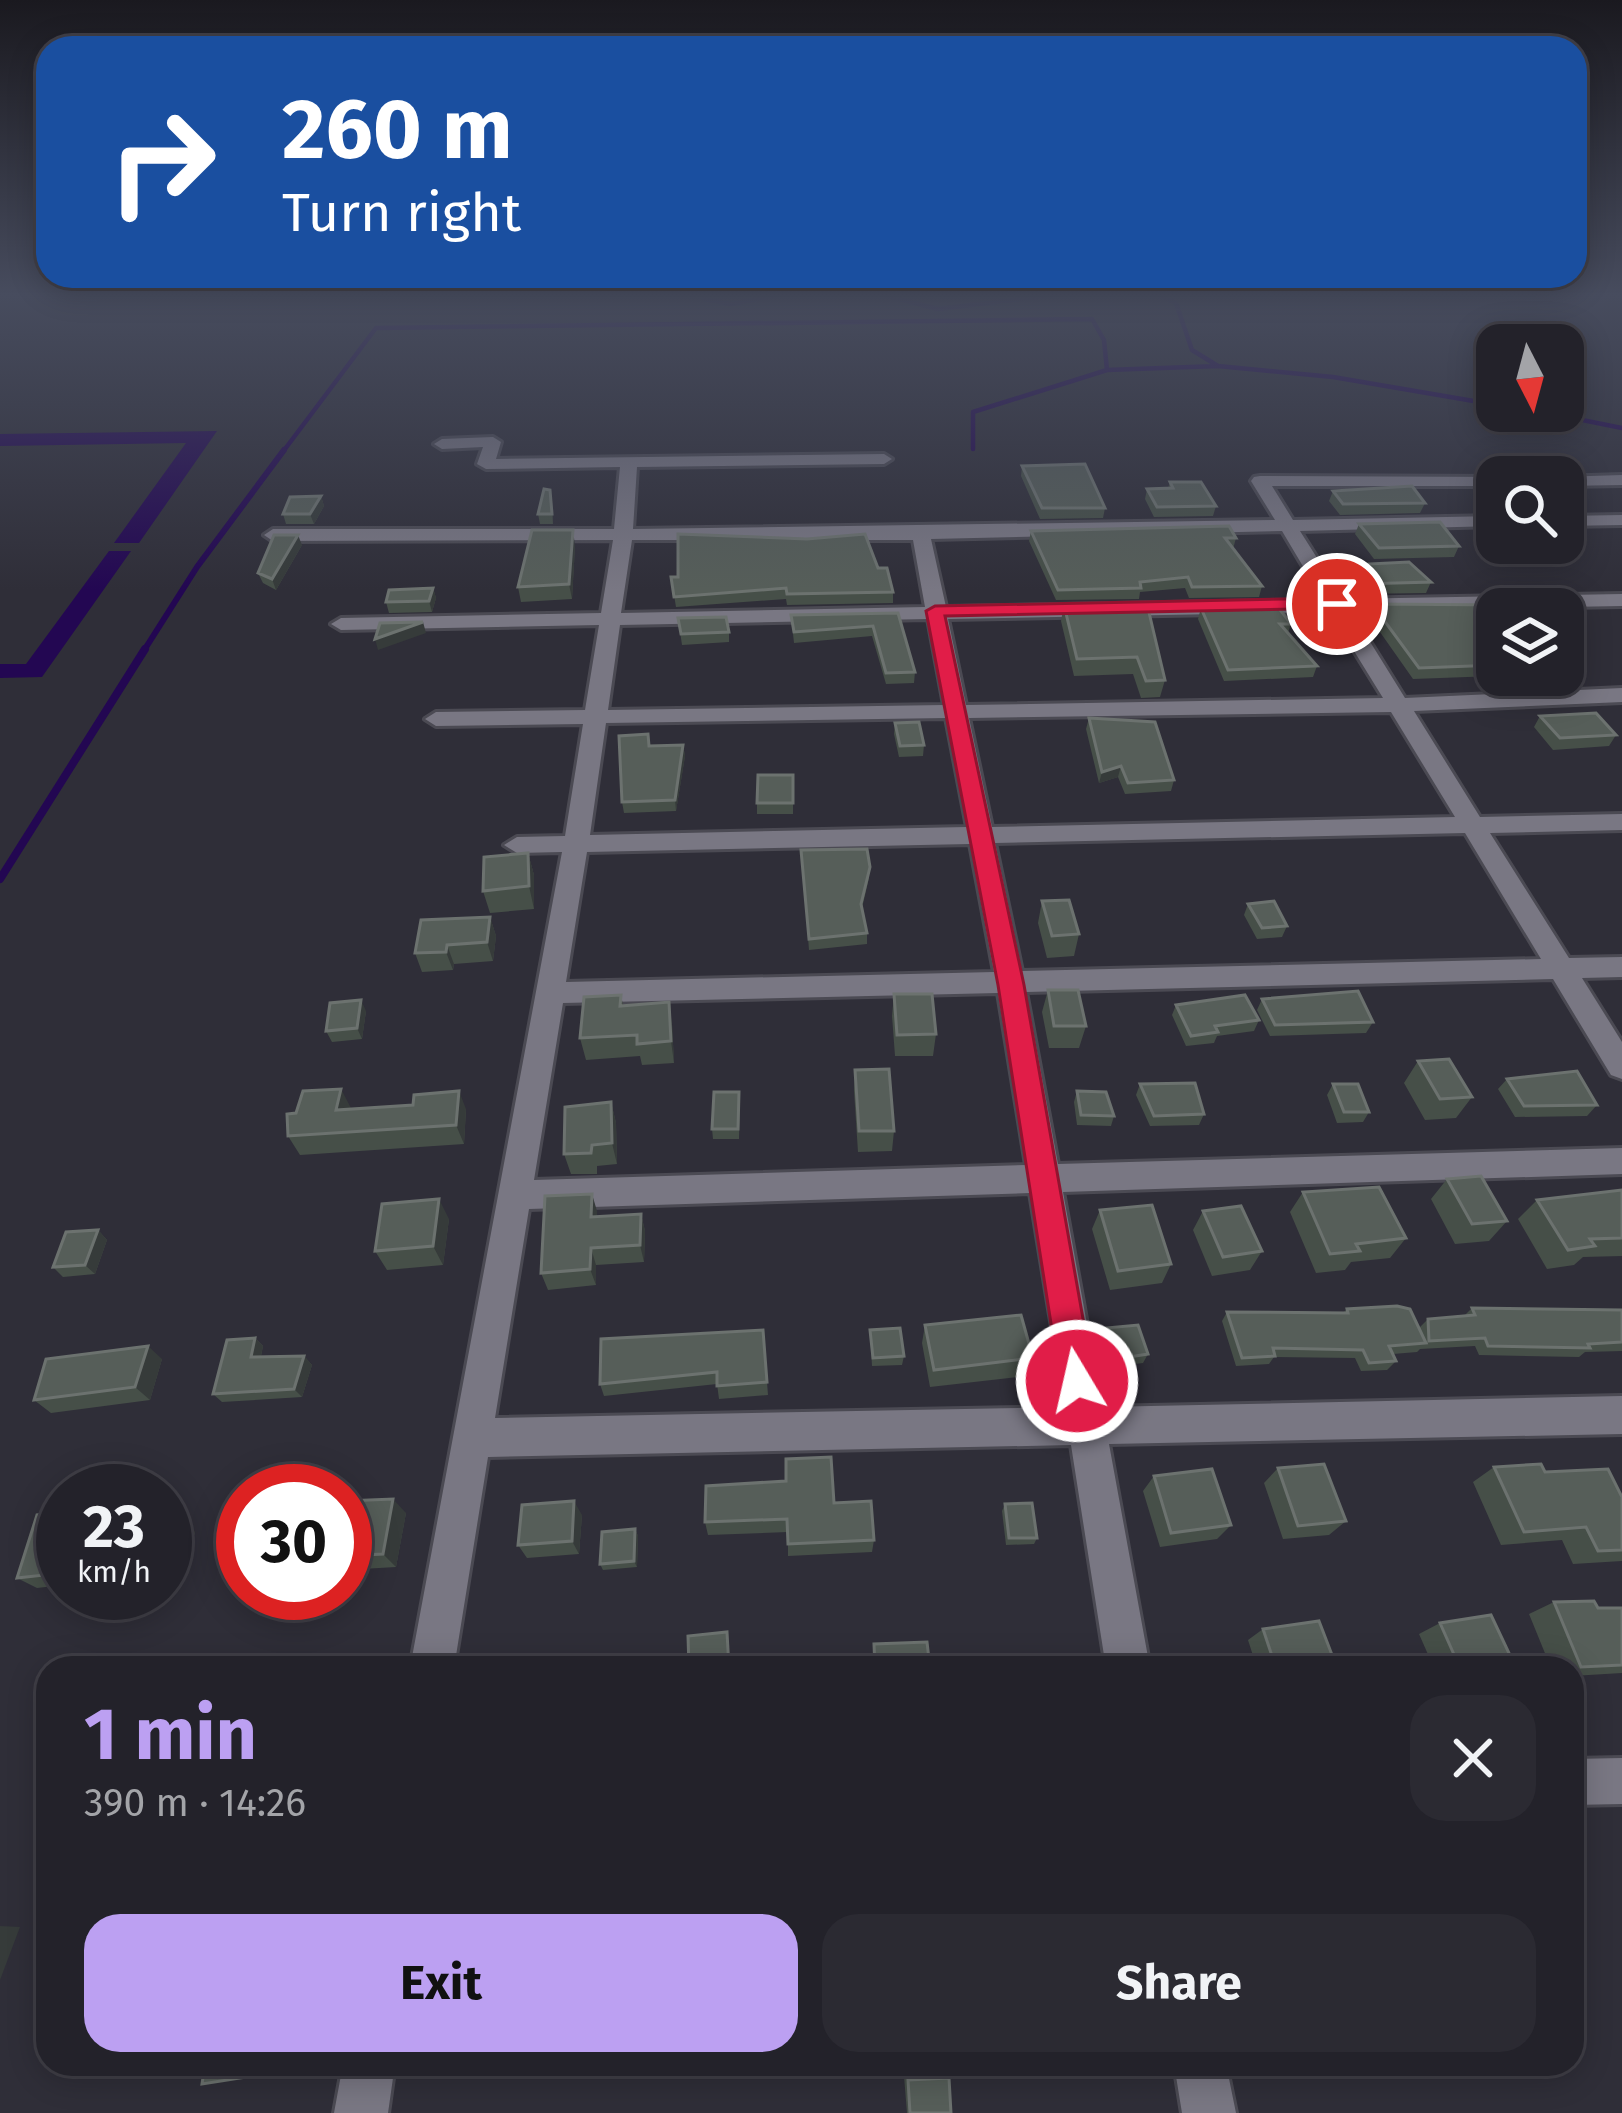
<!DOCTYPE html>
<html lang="en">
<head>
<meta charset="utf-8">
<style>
	:root { --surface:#23222a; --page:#2b2a32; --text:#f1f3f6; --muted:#a3a4a8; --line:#403f47; --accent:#bca0f2 }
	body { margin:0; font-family:"Fira Sans",sans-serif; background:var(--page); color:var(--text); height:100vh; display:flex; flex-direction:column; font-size:45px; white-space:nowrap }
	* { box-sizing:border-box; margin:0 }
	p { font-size:39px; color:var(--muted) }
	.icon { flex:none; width:66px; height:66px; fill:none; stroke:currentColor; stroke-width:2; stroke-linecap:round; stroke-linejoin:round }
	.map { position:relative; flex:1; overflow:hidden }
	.side { position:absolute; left:36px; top:1656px; width:1548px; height:420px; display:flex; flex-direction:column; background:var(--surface); border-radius:36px; box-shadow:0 6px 30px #0003,0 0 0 3px var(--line) }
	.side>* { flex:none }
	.guide { position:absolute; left:36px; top:36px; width:1551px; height:252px; border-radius:36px; box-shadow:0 6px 30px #0003,0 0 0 3px var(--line); background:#1a4fa0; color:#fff; overflow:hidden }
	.needle { width:78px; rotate:174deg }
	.controls { position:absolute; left:1476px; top:324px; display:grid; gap:24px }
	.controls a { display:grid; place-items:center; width:108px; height:108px; border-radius:24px; background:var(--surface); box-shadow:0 6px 30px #0003,0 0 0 3px var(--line); font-size:60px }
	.speed { position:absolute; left:36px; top:1464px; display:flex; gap:24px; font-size:60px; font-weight:700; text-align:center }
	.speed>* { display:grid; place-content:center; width:156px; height:156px; border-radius:50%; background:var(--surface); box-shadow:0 6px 30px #0003,0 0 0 3px var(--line); line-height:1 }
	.speed small { font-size:30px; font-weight:400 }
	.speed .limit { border:18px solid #d22; background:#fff; color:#111 }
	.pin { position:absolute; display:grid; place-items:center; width:102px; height:102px; color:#fff; margin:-51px; border:6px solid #fff; border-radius:50%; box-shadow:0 3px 12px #0007 }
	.me { position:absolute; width:132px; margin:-66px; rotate:351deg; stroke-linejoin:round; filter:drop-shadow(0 0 9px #0008) }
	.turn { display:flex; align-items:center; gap:42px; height:252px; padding:0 48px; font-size:54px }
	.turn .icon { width:156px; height:156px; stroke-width:2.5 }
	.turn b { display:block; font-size:84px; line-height:102px }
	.round { display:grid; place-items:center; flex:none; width:126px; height:126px; border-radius:36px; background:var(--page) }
	.headline { display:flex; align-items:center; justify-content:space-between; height:204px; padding:0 48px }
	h1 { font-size:72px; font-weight:700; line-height:90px; color:var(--accent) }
	.action { display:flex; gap:24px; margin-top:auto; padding:24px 48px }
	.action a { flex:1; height:138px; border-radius:36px; background:var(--accent); color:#111; font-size:48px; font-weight:700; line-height:138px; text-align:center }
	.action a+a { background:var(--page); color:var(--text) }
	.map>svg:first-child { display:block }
	.water { fill:#230752 }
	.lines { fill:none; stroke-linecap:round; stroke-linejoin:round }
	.stream-far2 { stroke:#230752; stroke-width:4.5 }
	.stream-far1 { stroke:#230752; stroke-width:6 }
	.stream { stroke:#230752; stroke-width:8 }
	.street-casing { stroke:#4b4a53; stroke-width:6 }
	.street { fill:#797783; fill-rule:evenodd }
	.wall { fill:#464f48 }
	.shaded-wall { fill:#363b3a }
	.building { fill:#565e59; stroke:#6c726f; stroke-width:3 }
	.route { fill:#e11d48; stroke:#92132f; stroke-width:3 }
</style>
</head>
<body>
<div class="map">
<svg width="1622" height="2113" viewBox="0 0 1622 2113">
	<rect width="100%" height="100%" fill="#2f2e38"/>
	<path class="water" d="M217,431l-78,112h-25l72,-100 -186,3v-12z
		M109,551h22l-89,126 -42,1v-14h26z"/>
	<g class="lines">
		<path class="stream-far2" d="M880,294l58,15 123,-15
			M1156,294l20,9 16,47 26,16 115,11 164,28
			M704,299l27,5 53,-10
			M1538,411l84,17
			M973,449v-37l134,-42
			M282,453l94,-125 716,-9 12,21 3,30 111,-4"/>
		<path class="stream-far1" d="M143,652l54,-85 87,-117"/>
		<path class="stream" d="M0,879l145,-230"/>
		<g class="street-casing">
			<path id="street" d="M493,437l8,5 -5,17 388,-5 8,5 -8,5 -247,3 -4,62 642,-9 -24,-39 3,-4 6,-1 242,1h-5v9h-225l21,34 204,-4v10l-197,5 43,68 279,-5v12l-271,5 54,87 217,-10v14l-208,9 66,106 142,-3v16l-132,3 79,125 53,-1v20l-40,1 40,64v37l-11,-4 -58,-96 -527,13 32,172 564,-16v26l-559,18 39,215 520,-11v38l-513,10 41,224h-44l-35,-223 -583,12 -34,211h-44l152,-816 -45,1 -13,-8 13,-8 48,-1 18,-112 -147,2 -11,-7 11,-7 149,-2 14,-85 -258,5 -10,-6 10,-6 260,-5 12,-73 -340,1 -9,-6 9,-6h341l6,-62 -134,2 -9,-5 6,-17 -41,2 -8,-5 8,-5zM1282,531l41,69 -377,7 -15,-68zM632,540h281l12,67 -304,6zM1330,612l53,86 -417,7 -18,-86zM928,619l16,86 -336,5 12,-85zM1391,712l64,105 -463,10 -23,-109zM946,718l21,109 -377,8 16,-112zM1465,833l76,126 -519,12 -27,-128zM970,844l24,128 -428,10 21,-130zM998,993l28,172 -492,15 29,-177zM1030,1193l35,214 -570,11 34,-209z
				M1622,475v10l-59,1v-9h-5z
				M1622,515v10l-59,1v-10z
				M1622,1758v46l-50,1v-46z
				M343,2064h52l-7,49h-54z
				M1174,2064h52l10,49h-54z"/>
		</g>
		<use href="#street" class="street"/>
	</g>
	<path class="wall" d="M1022,466l83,42 -2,10 -63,1 -19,-43z
		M1170,482l46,24 -3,10 -59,1 -9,-18 2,-10 21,-1z
		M1333,491l92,12 -5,10 -80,2 -11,-14z
		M321,496l3,10 -10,18h-28l-3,-10z
		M552,500l1,24h-13l-2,-10z
		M1359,524l100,22 -5,11 -80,2 -19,-25z
		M1031,531l205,7 -3,11 29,37 -3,11 -70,1 -4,-10 -45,4 -1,7 -83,1 -27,-59z
		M302,545l-26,45 -13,-7 -5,-10z
		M575,546l-3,53 -51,3 -3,-15z
		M1347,565l84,17 -5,11 -71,1 -12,-18z
		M878,568l15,24v11l-106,2 -1,-6 -110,8 -5,-30z
		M433,588l3,10 -4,14 -43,1 -3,-11z
		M1147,604l18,76 -5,17 -19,1 -8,-24 -59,2 -13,-55 3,-16z
		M1372,604l125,5v66h25l-109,4 -45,-64z
		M1201,608l90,16 -3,9 29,33 -4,11 -89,4 -26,-62z
		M898,613l17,59 -1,11 -28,1 -14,-48 -78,7 -3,-28z
		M678,618l51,14v10l-47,3z
		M1540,716l76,19 -7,11 -56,4 -19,-23z
		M1089,718l85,62 -3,11 -46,3 -7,-17 -19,6 -13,-54z
		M895,723l29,22 -1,11 -24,1 -5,-23z
		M683,745l2,11 -9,55 -52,2 -2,-11 28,-56z
		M793,775v39h-36v-11z
		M801,850l68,28 -7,30 5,25v11l-58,6z
		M528,853l6,22v34l-44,4 -7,-22z
		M1042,901l37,33 -5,22 -27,2 -9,-35z
		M1248,904l39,22 -5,11 -25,2 -13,-24z
		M490,917l6,19 -3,25 -39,3 -1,6 -31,2 -7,-19z
		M1048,990l38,36 -7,22h-30l-7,-36z
		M894,994l42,40 -3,22h-38l-3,-40z
		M621,995l2,10 49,19 2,39 -32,2 -2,-9 -54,4 -6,-22z
		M1262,999l111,23 -7,11 -96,3 -13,-26z
		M1176,1005l83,15 -5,11 -37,5 -3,7 -28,3 -14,-31z
		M366,1011l-4,28 -30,3 -6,-11z
		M1418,1061l54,36 -16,21 -31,2 -21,-37z
		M855,1070l39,61 -2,20 -34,1 -4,-61z
		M1507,1079l90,26 -10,11 -72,1 -17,-28z
		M1140,1084l64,30 -5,11 -49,1 -14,-31z
		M1333,1084l36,28 -6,10 -26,1 -10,-28z
		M1077,1091l37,25 -3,10 -34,-1 -3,-23z
		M611,1102l5,21 1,41 -20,2v8h-26l-7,-20z
		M740,1102l-1,37h-26l-1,-10z
		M351,1108l115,1 -2,35 -164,11 -12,-19z
		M1447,1179l60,42 -18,20 -34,3 -24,-45z
		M1622,1190v66l-39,1 -9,8 -27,4 -29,-50 19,-19z
		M1303,1192l103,46 -16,20 -39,4 -6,8 -29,3 -26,-61z
		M592,1194l5,22 44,-2 4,17 -1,31 -48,3v20l-48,5 -7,-17z
		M1100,1210l71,54 -9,19 -52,7 -18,-61z
		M1203,1211l59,40 -12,19 -38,6 -19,-46z
		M449,1219l-6,46 -56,5 -12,-19z
		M98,1230l9,10 -12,34 -32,3 -10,-10z
		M1472,1308l150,2v41l-37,1 -6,5 -100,-2 -4,-9 -55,3 -3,3 -24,2 3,7 -9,9 -26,1 -6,-13 -81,-1 -5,7 -33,2 -14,-45 5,-9 116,1 4,-4 72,19 9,-9 36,-3z
		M925,1325l108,33 -7,18 -96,11 -8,-44z
		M1106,1328l42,26 -5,9 -31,4 -10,-30z
		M763,1330l5,65 -49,4 -2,-15 -113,12 -4,-12z
		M870,1330l34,26 -2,9 -30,1z
		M255,1338l8,8 -2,10h43l8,9 -10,32 -80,5 -9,-8z
		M162,1359l-12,41 -99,13 -17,-13z
		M1494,1467l51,5 77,25v64l-49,3 -11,-24 -61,5 -28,-63z
		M1278,1468l68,53 -17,14 -46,4 -19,-56z
		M1154,1476l77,49 -14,14 -57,8 -17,-56z
		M345,1501l61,12 -10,54 -51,3z
		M834,1503l40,37 -2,12 -84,4v-24l-80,3 -3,-13z
		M1005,1504l32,34 -3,6 -28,1 -4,-34z
		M63,1512v73l-26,3 -20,-10z
		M582,1515l-3,39 -52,4 -9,-13z
		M165,1522l30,10 -10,35h-20z
		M635,1529l3,7 -1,31 -34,3 -3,-6z
		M255,1593h64l-1,2 -52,5z
		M1554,1602l44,6h24v65l-50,3v-8h-21l-22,-54z
		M1440,1623l76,45h-82l-15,-34z
		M1263,1629l74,39h-80l-9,-28z
		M944,2074l5,4 2,35h-44l-3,-37z"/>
	<path class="shaded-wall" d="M321,496l3,10 -10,18 -4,-10z
		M573,530l2,16 -3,53 -3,-15z
		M298,535l4,10 -26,45 -4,-11z
		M433,588l3,10 -4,14 -3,-11z
		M423,622l3,11 -48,17 -3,-11z
		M683,745l2,11 -9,55 -1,-11z
		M1121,766l-3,11 -19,6 3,-11z
		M528,853l6,22v34l-5,-23z
		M490,917l6,19 -3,25 -6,-19z
		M447,945l7,19 -1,6 -7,-18z
		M361,1000l5,11 -4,28 -5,-11z
		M669,1002l3,22 2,39 -3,-22z
		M341,1089l10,19 -5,21 -10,-19z
		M459,1091l7,18 -2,35 -8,-19z
		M611,1102l5,21 1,41 -5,-21z
		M592,1194l5,17 -1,23 -5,-17z
		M439,1199l10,20 -6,46 -10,-19z
		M641,1214l4,17 -1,31 -4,-17z
		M98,1230l9,10 -12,34 -10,-9z
		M591,1248l5,17v20l-6,-16z
		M255,1338l8,8 -4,19 -8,-8z
		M148,1346l14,13 -12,41 -15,-13z
		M304,1356l8,9 -10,32 -8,-8z
		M393,1499l13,14 -10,54 -13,-13z
		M574,1501l8,14 -3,39 -7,-13z
		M179,1521l16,11 -10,35 -17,-10z
		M635,1529l3,7 -1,31 -3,-6z
		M557,1655l8,10v3h-9z
		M0,1926l20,1 -20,53z
		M291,2064h20l-21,6z"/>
	<path class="building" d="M1085,464l20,44h-63l-20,-42z
		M1170,482h31l15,24 -59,1 -10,-18 26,-1z
		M1412,486l13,17 -82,1 -10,-13z
		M544,489l6,1 2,24h-14z
		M321,496l-11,18h-27l7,-17z
		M1440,522l19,24 -80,2 -20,-24z
		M1229,526l7,12h-11l37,48 -70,1 -4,-10 -48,5 1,6 -83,2 -27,-59z
		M532,530h41l-4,54 -51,3z
		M678,534l129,5 58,-5 13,34h9l6,24 -106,2 -1,-6 -112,9 -3,-20h7z
		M274,535h24l-26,44 -14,-6z
		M1409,562l22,20 -72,2 -12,-19z
		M433,588l-4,13 -43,1 3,-12z
		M1147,604l18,76 -19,1 -9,-24 -60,2 -13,-54z
		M1372,604l133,1 3,4h-11v56l-78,3z
		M1278,607l13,17h-11l37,42 -89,4 -27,-62z
		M898,613l17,59 -29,1 -13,-47 -79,6 -3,-17z
		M726,617l3,15 -48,2 -3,-16z
		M423,622l-48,17 5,-16z
		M1596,713l20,22 -56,3 -20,-22z
		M1089,718l66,4 19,58 -46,3 -7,-17 -19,6z
		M919,722l5,23 -24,1 -5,-23z
		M648,734l1,12 34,-1 -8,55 -53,2 -3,-66z
		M758,775h35v28h-36z
		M867,849l3,18 -9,37 6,29 -58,6 -8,-89z
		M528,853l1,33 -46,5 1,-34z
		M1069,900l10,34 -27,2 -10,-35z
		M1274,901l13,25 -25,2 -14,-24z
		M490,917l-3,25 -40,3 -1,7 -31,1 6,-33z
		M1048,990h30l8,36h-32z
		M1358,991l15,31 -98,3 -13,-26z
		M894,994h38l4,40 -39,1z
		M621,995l-1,11 49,-4 2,39 -34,3v-9l-57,3 4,-41z
		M1245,995l14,25 -44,6 3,6 -27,4 -15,-31z
		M361,1000l-4,28 -31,3 4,-28z
		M1449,1059l23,38 -32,2 -22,-38z
		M889,1069l5,62h-35l-4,-61z
		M1577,1071l20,34 -73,1 -17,-27z
		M1195,1083l9,31 -50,2 -14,-32z
		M1333,1084h25l11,28h-25z
		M341,1089l-5,21 77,-5 1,-10 45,-4 -3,34 -168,11 -1,-22 9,-1 7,-22z
		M1077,1091l29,1 8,24 -33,-1z
		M714,1092h25l-1,37h-26z
		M611,1102l1,41 -20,2 -1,8 -27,1 1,-47z
		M1481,1176l26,45 -35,3 -25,-45z
		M1379,1187l27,51 -50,6 4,7 -30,3 -27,-62z
		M1622,1190v48l-32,1 5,7 -27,4 -31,-50z
		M592,1194l-1,23 50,-3 -1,31 -49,3 -1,21 -49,4 4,-77z
		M439,1199l-6,47 -58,5 7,-47z
		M1152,1205l19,59 -53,7 -18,-61z
		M1241,1206l21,45 -39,6 -20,-46z
		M98,1230l-13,35 -32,2 13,-35z
		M1397,1306l13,3 16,34 -37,3 7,15 -27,2 -6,-13 -90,-2 2,8 -33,2 -15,-46 121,1 -1,-4z
		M1472,1308l150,2v32l-34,2 2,4 -102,-2 -3,-8 -56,3 -1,-22 47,-4z
		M1021,1315l12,43 -99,12 -9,-45z
		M1138,1325l10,29 -32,5 -10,-31z
		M900,1328l4,28 -31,2 -3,-28z
		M763,1330l4,52 -50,4v-14l-117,12 1,-45z
		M255,1338l-4,19 53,-1 -10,33 -81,5 14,-54z
		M148,1346l-13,41 -101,13 12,-41z
		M831,1457l3,46 37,-2 3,39 -86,4 -1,-25 -82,3 1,-36 80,-5v-22z
		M1324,1464l22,57 -48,5 -20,-58z
		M1541,1464l4,8 63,-3 14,28v53l-24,1 -12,-24 -62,5 -30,-65z
		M1212,1469l19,56 -60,8 -17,-57z
		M393,1499l-10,55 -38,2v-55z
		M574,1501l-2,40 -54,4 4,-40z
		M1032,1503l5,35h-28l-4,-34z
		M63,1512v61l-46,5 20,-63z
		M179,1521l-11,36h-3v-35z
		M635,1529l-1,32 -34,3 2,-32z
		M1594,1601l4,7h24v57l-41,2 -27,-65z
		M1491,1615l25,53h-56l-20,-45z
		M1319,1621l18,47h-61l-13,-39z
		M727,1632l2,36h-40l-1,-32z
		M927,1642l3,26h-55l-1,-24z
		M557,1655l-1,13h-55l1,-11z
		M205,2064h86l-1,6 -88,14z
		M949,2078l2,35h-41l-2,-33z"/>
	<linearGradient id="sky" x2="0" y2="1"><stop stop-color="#1a191f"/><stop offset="0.5" stop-color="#474c5e"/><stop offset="1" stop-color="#474c5e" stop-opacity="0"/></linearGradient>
	<rect width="1622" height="590" fill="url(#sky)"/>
	<path class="route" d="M1337,598l9,6 -2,4 -399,8 79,369 70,396 -5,12 -12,4 -12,-4 -5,-12 -62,-396 -72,-374 9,-5z"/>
</svg>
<div class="controls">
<a><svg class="needle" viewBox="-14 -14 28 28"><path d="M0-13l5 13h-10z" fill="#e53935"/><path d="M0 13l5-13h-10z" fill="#a3a4a8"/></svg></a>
<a><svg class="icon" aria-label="search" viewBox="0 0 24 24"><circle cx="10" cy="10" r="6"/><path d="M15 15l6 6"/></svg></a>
<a><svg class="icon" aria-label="layers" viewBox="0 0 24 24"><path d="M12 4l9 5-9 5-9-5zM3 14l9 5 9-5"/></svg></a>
</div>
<div class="speed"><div>23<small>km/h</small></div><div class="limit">30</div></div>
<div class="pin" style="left:1337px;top:604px;background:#d93025"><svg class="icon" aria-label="arrive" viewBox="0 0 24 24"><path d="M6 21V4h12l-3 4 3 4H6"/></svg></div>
<svg class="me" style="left:1077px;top:1381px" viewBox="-20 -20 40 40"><circle r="17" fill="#e11d48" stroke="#fff" stroke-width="3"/><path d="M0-11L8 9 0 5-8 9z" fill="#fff"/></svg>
<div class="guide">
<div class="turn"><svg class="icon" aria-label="right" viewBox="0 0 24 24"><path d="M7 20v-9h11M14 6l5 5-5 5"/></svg><div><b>260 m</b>Turn right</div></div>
</div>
<section class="side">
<div class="headline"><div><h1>1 min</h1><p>390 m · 14:26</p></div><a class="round"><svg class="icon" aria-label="close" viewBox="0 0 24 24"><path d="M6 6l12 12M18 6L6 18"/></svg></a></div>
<div class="action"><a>Exit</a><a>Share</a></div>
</section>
</div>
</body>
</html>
